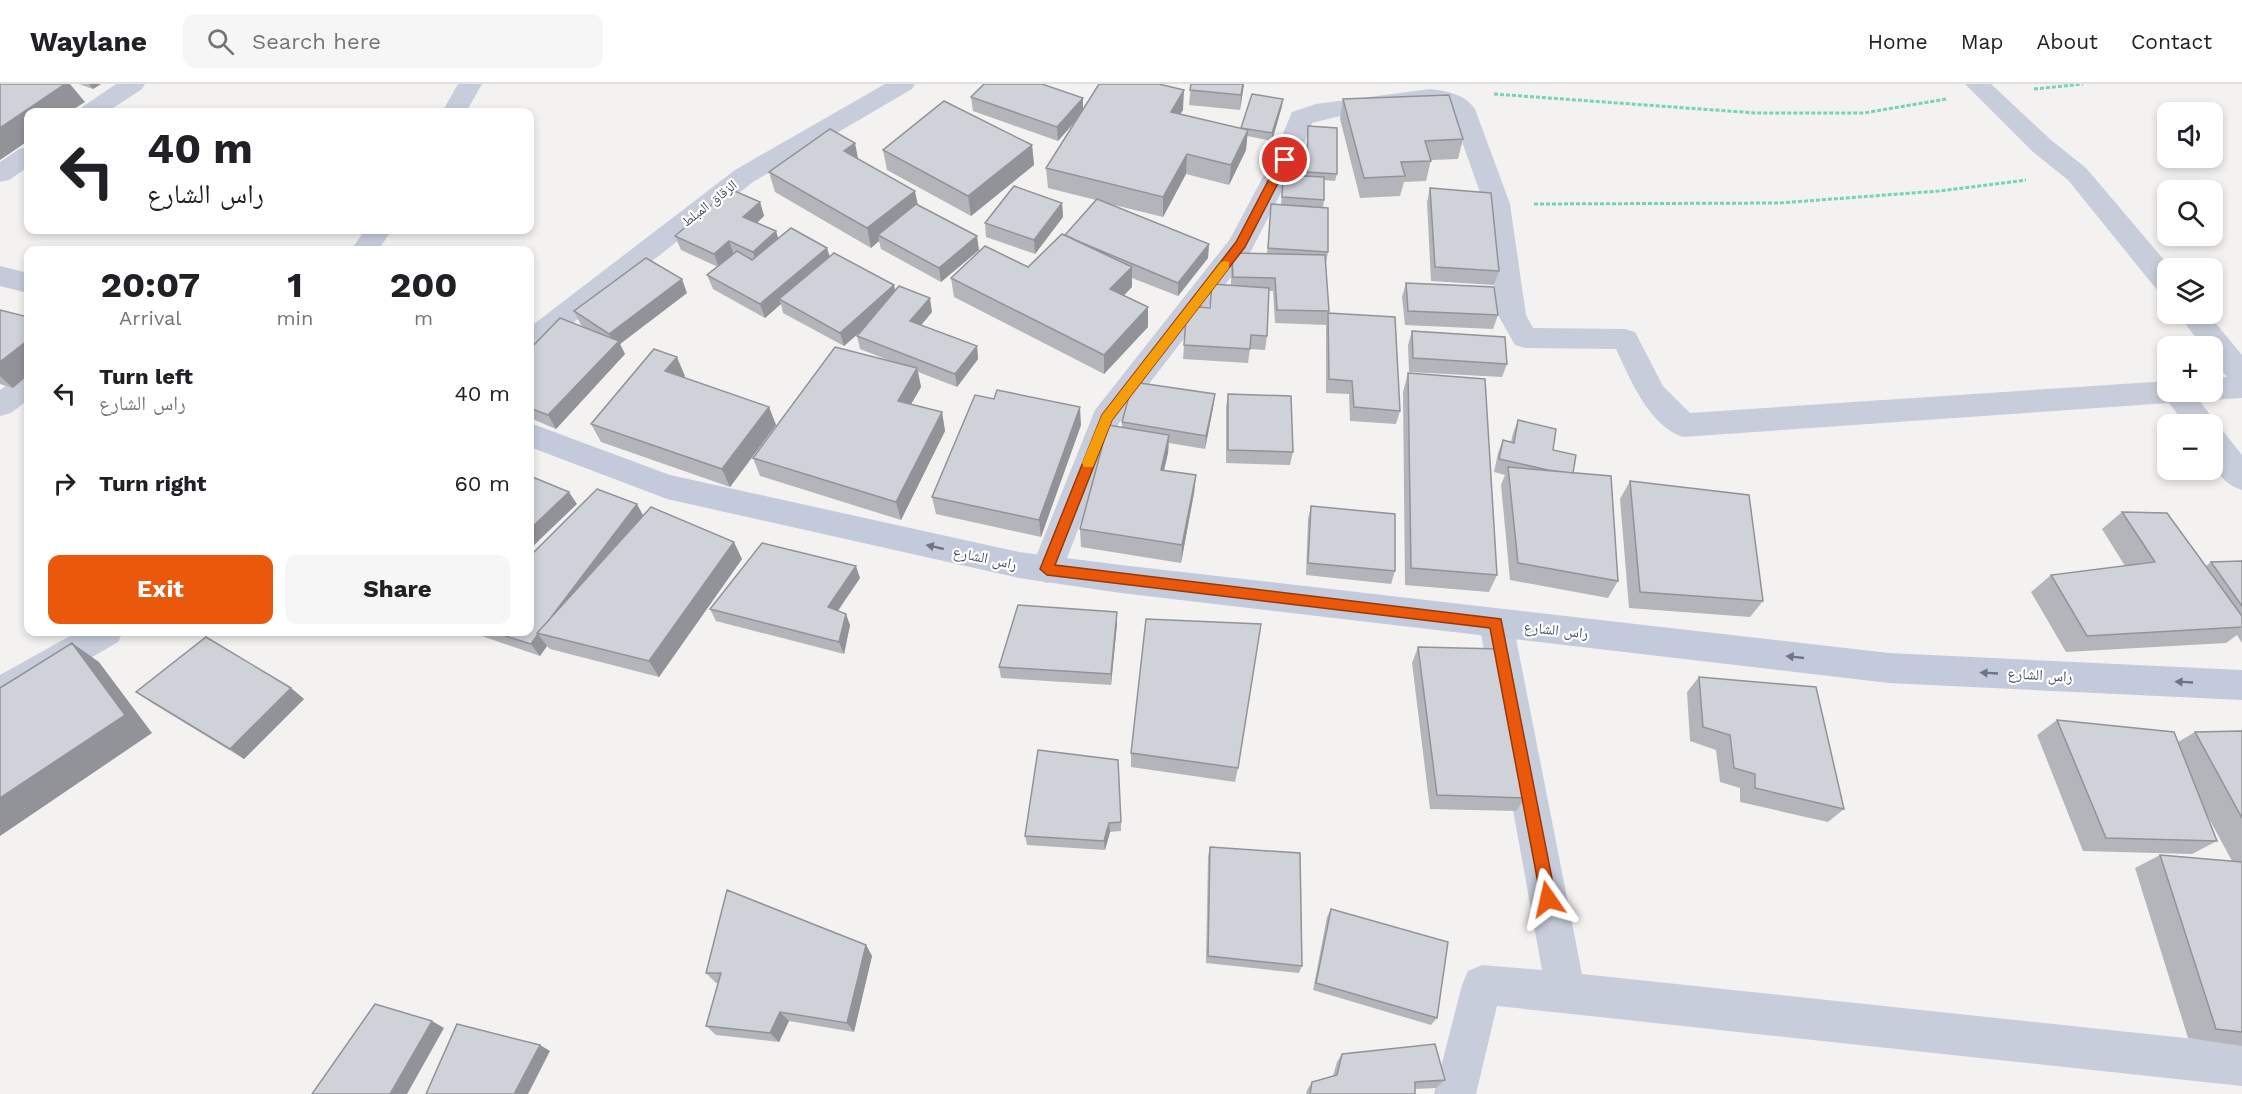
<!DOCTYPE html>
<html lang="en">
<head>
<meta charset="utf-8">
<style>
	:root { --surface:#fff; --page:#f6f6f6; --text:#202124; --muted:#757577; --line:#e0e0e0; --accent:#ea580c }
	body { margin:0; font-family:"Work Sans","Noto Naskh Arabic",sans-serif; background:var(--page); color:var(--text); height:100vh; display:flex; flex-direction:column; font-size:22px; white-space:nowrap }
	* { box-sizing:border-box; margin:0 }
	p { font-size:20px; color:var(--muted) }
	.icon { flex:none; width:33px; height:33px; fill:none; stroke:currentColor; stroke-width:2; stroke-linecap:round; stroke-linejoin:round }
	.map { position:relative; flex:1; overflow:hidden }
	.sheet { position:absolute; left:24px; top:162px; width:510px; height:390px; display:flex; flex-direction:column; background:var(--surface); border-radius:12px; box-shadow:0 3px 9px #0003 }
	.sheet>* { flex:none }
	.guide { position:absolute; left:24px; top:24px; width:510px; height:126px; border-radius:12px; box-shadow:0 3px 9px #0003; background:#fff; color:var(--text); overflow:hidden }
	.controls { position:absolute; left:2157px; top:18px; display:grid; gap:12px }
	.controls a { display:grid; place-items:center; width:66px; height:66px; border-radius:12px; background:var(--surface); box-shadow:0 3px 9px #0003; font-size:30px }
	.pin { position:absolute; display:grid; place-items:center; width:51px; height:51px; color:#fff; margin:-26px; border:3px solid #fff; border-radius:50%; box-shadow:0 2px 6px #0007 }
	.me { position:absolute; width:66px; margin:-33px; rotate:349deg; stroke-linejoin:round; filter:drop-shadow(0 0 4px #0008) }
	.turn { display:flex; align-items:center; gap:21px; height:126px; padding:0 24px; font-size:27px }
	.turn .icon { width:78px; height:78px; stroke-width:2.5 }
	.turn b { display:block; font-size:42px; line-height:51px }
	.eta { display:flex; justify-content:space-evenly; align-items:center; height:102px; text-align:center }
	.eta b { font-size:36px; font-weight:700; line-height:42px }
	.cta { display:flex; gap:12px; margin-top:auto; padding:12px 24px }
	.cta a { flex:1; height:69px; border-radius:12px; background:var(--accent); color:#fff; font-size:24px; font-weight:700; line-height:69px; text-align:center }
	.cta a+a { background:var(--page); color:var(--text) }
	ul { padding:0; list-style:none }
	li { display:flex; align-items:center; gap:18px; height:90px; padding:0 24px }
	li div { flex:1 }
	li b { display:block; font-size:22px }
	li em { font-style:normal }
	header { display:flex; align-items:center; gap:36px; box-sizing:border-box; height:84px; padding:0 30px; background:var(--surface); border-bottom:2px solid var(--line) }
	header strong { font-size:28px }
	nav { display:flex; gap:33px; margin-inline-start:auto; font-size:21px }
	.search { width:420px; height:54px; background:var(--page); display:flex; align-items:center; gap:15px; box-sizing:border-box; padding:0 21px; border-radius:12px; color:var(--muted); font-size:22px }
	.map>svg:first-child { display:block }
	.lines { fill:none; stroke-linecap:round; stroke-linejoin:round }
	.path { stroke:#71d5b6; stroke-width:3; stroke-dasharray:4 2; stroke-linecap:butt }
	.street { fill:#c7cdda; fill-rule:evenodd }
	.secondary { fill:#c3cadb; fill-rule:evenodd }
	.wall { fill:#b3b5bb }
	.shaded-wall { fill:#929398 }
	.building { fill:#d0d2d9; stroke:#929398; stroke-width:1.5 }
	.oneway { fill:#6c7586 }
	.route { fill:#ea580c; stroke:#983908; stroke-width:1.5 }
	.slow { fill:#f59e0b }
	.labels { text-anchor:middle; stroke-width:4.5; stroke-linejoin:round; paint-order:stroke }
	.far-street-label { font-size:14px; fill:#475061; stroke:#fff }
	.street-label { font-size:15px; fill:#475061; stroke:#fff }
</style>
</head>
<body>
<header>
<strong>Waylane</strong>
<div class="search"><svg class="icon" aria-label="search" viewBox="0 0 24 24"><circle cx="10" cy="10" r="6"/><path d="M15 15l6 6"/></svg>Search here</div>
<nav><a>Home</a><a>Map</a><a>About</a><a>Contact</a></nav>
</header>
<div class="map">
<svg width="2242" height="1010" viewBox="0 0 2242 1010">
	<rect width="100%" height="100%" fill="#f4f2f1"/>
	<g class="lines">
		<path class="path" d="M2034,5l49,-5
			M1494,10l262,19h108l82,-14
			M1534,120l245,-1 160,-12 87,-11"/>
		<path class="street" d="M116,0h29l-3,5 -35,23h-28l3,-5z
			M458,0h24l-16,28h-24z
			M885,0h30l-3,5 -159,93 -213,167 -10,3v-25l205,-157z
			M1965,0h26l60,56 35,28 85,100h-3v26l-10,-3 -90,-111 -35,-28z
			M1430,5c16,2 35,5 45,20l35,95 16,111 7,13 92,1 10,3 28,54 27,27 478,-32v11h25l24,32 -2,4 8,3 19,24v35c-32,-10 -30,-38 -30,-66h-27l-16,-21 -486,34c-34,-11 -53,-58 -67,-88l-91,-1 -10,-3 -17,-30 -14,-111 -32,-91 -12,-7 -10,-1 -90,11 -28,7 -14,37 -47,91 -132,172 -60,156 -12,4 -12,-4 -4,-10 64,-159 135,-171 42,-79 20,-48 24,-8z
			M28,63v20l-19,13 -9,2v-20l19,-13z
			M365,146h27l-14,20h-27z
			M2178,230h30l34,41v43l-30,2 -10,-3 -3,-5h13v-14l15,-1 -15,-18v-13h-10z
			M28,290v26l-17,13 -11,3v-26l18,-13z
			M1496,525l12,4 5,10 69,351 660,70v42l-745,-80 -21,88h-42l28,-109 6,-14 14,-6 60,5 -63,-347 5,-10z
			M77,548h46l-5,10 -106,62 -12,4v-33z"/>
		<path class="secondary" d="M0,182l28,7v20l-28,-7z
			M530,339l140,52 349,77 102,13 768,88 353,17v30l-353,-17 -768,-90 -102,-15 -352,-79 -137,-52z"/>
	</g>
	<path class="wall" d="M79,0h22l-8,5z
		M1191,0h53l-4,26 -51,-5z
		M971,13l112,12 100,1 -3,4 61,15 41,-23 -10,35 -25,-5 -1,14 -17,35 -43,-11 -23,43 -61,-15 107,42 -1,14 -30,38 -46,-18v9l-9,8 25,12v20l-44,47 -150,-77 -3,-19 77,-11 37,-32 31,-35 -48,-12 -2,-20 30,-47 -18,20 -85,-30z
		M1343,15l120,40 -5,20 -27,1 -5,21 -22,1 -4,14 -40,2 -20,-79z
		M1308,42l29,48 -2,7 -11,-1v20l-1,8 5,44 -2,12 3,49 71,98 -4,13 -46,-3 -1,-27 -23,-1v-68l-51,-2 -2,-32h-4l-2,45 -2,14 -15,-1 -2,14 -65,-4 4,-53 23,2 21,-22v-19l1,-14 35,1 4,-50 10,1 2,-30 23,1 1,-43z
		M1032,61l2,20 -63,51 -84,-46 -4,-20z
		M858,75l60,46 61,45 -38,32 -60,-33 -2,-8 -8,7 -96,-56 -6,-20z
		M1430,104l69,83 -5,14 -63,-4 -4,-79z
		M760,118l4,14 -7,7 19,8 2,7 49,10 3,9 65,33 37,22 -11,13 56,21 1,13 -21,28 -39,-15 3,15 -10,17 31,8 3,19 -44,89 -141,-44 -7,-18 140,-96 -33,-13 -3,-13 3,-4 -16,14 -61,-33 -2,-9 -16,14 -52,-29 -6,-14 11,-8 -37,-17 -6,-14z
		M1062,119l1,14 -28,37 -49,-17 -1,-14z
		M1406,199l92,32 -5,14 -88,-4 -3,-28z
		M687,209l-67,51 5,10 -69,75 -26,-11v-69l56,-21 -5,-3 -7,-14z
		M0,226l28,7v61l-1,-2 -14,12 -13,-4z
		M1412,247l95,33 -5,13 -93,-5 -1,-27z
		M1408,289l89,202 -8,17 -84,-7 -2,-193z
		M685,292l-1,2 85,29 7,18 -46,62 -129,-45 -10,-18z
		M1215,310l-2,14 -8,41 -36,-6 -1,10 -4,17 32,5 -2,18 -13,70 -100,-16 -1,-18 42,-102v-5z
		M1228,310l65,58 -3,13 -64,-2v-56z
		M1518,336l35,30 20,23 45,108 -10,17 -98,-18 -9,-95 4,-10 -11,-3 4,-19 5,-13 8,2 2,-9z
		M1081,341l-40,112 -105,-23 -4,-17z
		M1630,397l133,120 -13,16 -121,-9 -9,-109z
		M1311,422l84,65 -4,13 -85,-9 2,-56z
		M2122,428l84,54 5,-4 31,-1v82l-5,-8 -11,8 -160,9 -35,-60 20,-17 74,-9 -23,-37z
		M643,431l99,44 -83,118 -109,-28 -3,-3 -7,10 -67,-23 -1,-1h58z
		M860,494l-22,33 12,14 -6,29 -128,-33 -6,-12z
		M1117,540l-6,61 -110,-7 -2,-11z
		M1418,563l107,151 -9,13 -86,-2 -18,-146z
		M1699,593l145,132 -16,13 -88,-20v-14l-20,-6 -4,-32 -26,-9 -3,-49z
		M291,604l13,11 -60,60 -92,-56 -16,-11z
		M2057,636l121,22 17,-10 47,-1v315l-54,-8 -53,-170 25,-13 72,6 -26,-48 11,28 -25,13 -109,-3 -46,-116z
		M1038,666l83,72v9l-11,1 -5,18 -78,-5 -2,-9z
		M1131,669l107,15 -3,14 -104,-15z
		M1210,763l92,119 -3,7 -93,-10 2,-107z
		M1331,825l106,109 -6,7 -118,-35 14,-73z
		M866,861l6,11 -18,76 -65,-11 -10,21 -63,-7 -10,-9 12,-43h-2l-10,-10z
		M1342,970l103,26 -9,8 -21,1v5h-109l1,-4 5,-8 21,-6 4,-14z"/>
	<path class="shaded-wall" d="M65,0h5l15,18 -16,10h-41v29l-28,19v-32z
		M89,0h12l-8,5z
		M1243,0h1l-4,26 1,-15z
		M1184,6l-1,20 -13,22 1,-20z
		M1083,14v14l-25,29 -1,-14z
		M1283,15l-1,7 -10,35v-8z
		M1248,46l-2,20 -17,35 2,-20z
		M855,59l4,20 -15,-12z
		M1032,61l2,20 -63,51 -3,-20z
		M1187,70l-1,20 -23,43v-20z
		M915,107l4,19 -41,25 1,6 -8,7 -4,-20z
		M760,118l4,14 -16,15 -5,-14z
		M1062,119l1,14 -28,37 -1,-14z
		M776,147l4,14 -23,21 -4,-14z
		M977,152l2,14 -38,32 -2,-14z
		M729,157l5,14 -15,13 -5,-14z
		M1209,160l-1,14 -30,38v-13z
		M827,164l4,14 -52,37 2,5 -16,14 -5,-14z
		M1132,183v20l-21,22 -1,-20z
		M682,195l5,14 -67,51 5,10 -69,75 -8,-14 67,-70 -6,-11z
		M894,201l3,14 -53,47 -4,-13z
		M930,214l2,14 -19,23 -3,-14z
		M1148,223v20l-44,47v-19z
		M28,256v35l-15,13 -13,-12v-14z
		M977,262l1,13 -21,28 -2,-13z
		M677,273l8,19 -12,14 -8,-19z
		M917,284l4,19 -19,33 -4,-19z
		M1215,310l-2,14 -8,41 1,-13z
		M769,323l7,18 -46,62 -8,-18z
		M1080,323l1,18 -40,112 -2,-17z
		M942,328l3,19 -44,89 -5,-18z
		M1169,351l-1,18 -8,35 1,-18z
		M1196,391l-2,18 -13,70 1,-18z
		M569,408l8,12 -47,45v-20z
		M637,420l7,13 -105,116z
		M734,458l8,17 -83,118 -10,-16z
		M856,482l4,12 -28,41 -4,-12z
		M1117,528v12l-6,61v-11z
		M846,530l4,11 -6,29 -5,-12z
		M538,550l9,12 -7,10 -9,-12z
		M72,559l27,19 53,71 -152,103v-38z
		M291,604l13,11 -60,60 -14,-10z
		M1109,739l1,9 -5,18 -1,-9z
		M866,861l6,11 -18,76 -7,-9z
		M780,928l9,9 -10,21 -9,-9z
		M432,937l12,7 -37,66h-17z
		M540,961l10,6 -22,43h-14z"/>
	<path class="building" d="M0,0h65l-65,44z
		M984,0h58l41,14 -26,29 -86,-30z
		M1099,0h60l25,6 -13,22 77,18 -17,35 -44,-11 -24,43 -117,-29z
		M1191,0h52l-2,11 -51,-5z
		M1252,10l31,5 -11,34 -31,-5z
		M1449,11l14,44 -38,2 6,20 -30,1 4,14 -41,2 -21,-79z
		M944,17l88,44 -64,51 -85,-46z
		M1308,42l29,2v46l-30,-2z
		M830,45l25,14 -11,8 71,40 -48,37 -98,-56z
		M1283,91l41,2v23l-42,-3z
		M1014,102l48,17 -28,37 -49,-17z
		M1430,104l61,5 8,78 -64,-4z
		M730,105l30,13 -17,15 33,14 -23,21 -24,-11 -15,13 -39,-18z
		M1097,115l112,45 -31,39 -98,-41 -15,-7z
		M916,120l61,32 -38,32 -61,-33z
		M1271,120l57,4v44l-60,-4z
		M791,144l36,20 -67,56 -53,-29 30,-24 15,9z
		M1062,150l70,33 -22,22 38,18 -44,48 -153,-77 34,-32 43,21z
		M834,169l60,32 -54,48 -61,-34z
		M1232,169l93,2 4,56 -52,-1 -2,-32 -42,-1z
		M646,174l36,21 -73,55 -35,-23z
		M1406,199l88,4 4,28 -90,-4z
		M1212,200l57,4 -2,48 -16,-1 -1,14 -66,-4 3,-39 23,2z
		M899,202l31,12 -20,23 67,25 -22,28 -98,-38z
		M0,226l28,7v23l-28,22z
		M1328,229l67,4 5,94 -46,-4 -2,-26 -23,-2z
		M560,234l59,23 -71,74 -18,-7v-59z
		M1412,247l93,6 2,27 -94,-6z
		M835,263l82,21 -19,33 44,11 -46,90 -143,-44z
		M654,265l23,8 -12,14 104,36 -47,62 -131,-45z
		M1408,289l77,6 12,196 -86,-7z
		M1133,298l82,12 -9,42 -84,-14z
		M997,306l83,17 -41,113 -107,-23 43,-102 19,4z
		M1228,310l63,2 2,56 -65,-2z
		M1518,336l38,9 -3,21 23,5 -3,18 -25,-3 -49,-11 4,-19 11,3z
		M1108,341l61,10 -8,35 35,5 -14,70 -102,-16z
		M1508,383l103,9 7,105 -100,-18z
		M530,392l39,16 -39,37z
		M1630,397l119,14 14,106 -123,-9z
		M597,405l40,15 -88,116 -12,13 1,1 -7,10 -38,-12h37v-76z
		M1311,422l84,8v57l-87,-8z
		M651,423l83,35 -85,119 -112,-28z
		M2122,428l45,1 75,103v11l-155,9 -36,-61 104,-13z
		M762,459l94,23 -28,41 18,7 -7,28 -129,-33z
		M2242,477v45l-31,-44z
		M1018,521l99,7 -6,62 -112,-7z
		M1146,535l115,5 -23,144 -107,-15z
		M206,553l85,51 -61,61 -94,-57z
		M72,559l53,72 -125,83v-110z
		M1418,563l82,2 25,149 -88,-3z
		M1699,593l117,10 28,122 -89,-21v-14l-21,-6 -4,-33 -27,-8z
		M2057,636l117,12 43,109 -111,-3z
		M2242,647v87l-47,-86z
		M1038,666l80,10 3,62 -12,1 -5,18 -79,-5z
		M1210,763l90,6 2,113 -94,-10z
		M2160,771l82,7v170l-26,-3z
		M727,806l139,55 -19,78 -67,-11 -10,21 -64,-7 15,-53h-15z
		M1331,825l117,33 -11,76 -121,-35z
		M375,920l57,17 -42,73h-78z
		M457,940l83,21 -26,49h-88z
		M1435,960l10,36 -30,2v12h-105l2,-12 25,-7 5,-21z"/>
	<defs><path id="oneway-solid" d="M-6-.8H1V-3.2L6.5 0L1 3.2V.8H-6Z" transform="scale(1.5)"/></defs>
	<g class="oneway">
		<use href="#oneway-solid" transform="translate(935 463) rotate(-167)"/>
		<use href="#oneway-solid" transform="translate(1795 573) rotate(-174)"/>
		<use href="#oneway-solid" transform="translate(1989 589) rotate(-177)"/>
		<use href="#oneway-solid" transform="translate(2184 598) rotate(-177)"/>
	</g>
	<path class="route" d="M1285,72l5,4 -45,87 -133,173 -57,145 446,54 55,280 -2,6 -6,2 -5,-2 -2,-6 -51,-271 -443,-53 -7,-6 62,-154 134,-173 43,-82z"/>
	<path class="slow" d="M1225,177l4,1v6l-117,152 -19,47h-9l-2,-4 20,-48 119,-153z"/>
	<g class="labels">
		<g class="far-street-label">
			<text transform="translate(709 119) rotate(-38)" y="5">الزقاق المبلط</text>
		</g>
		<g class="street-label">
			<text transform="translate(985 474) rotate(12)" y="5">راس الشارع</text>
			<text transform="translate(1556 546) rotate(6)" y="5">راس الشارع</text>
			<text transform="translate(2040 591) rotate(3)" y="5">راس الشارع</text>
		</g>
	</g>
</svg>
<div class="controls">
<a><svg class="icon" aria-label="sound" viewBox="0 0 24 24"><path d="M4 9h4l5-4v14l-5-4H4zM17 9q2 3 0 6"/></svg></a>
<a><svg class="icon" aria-label="search" viewBox="0 0 24 24"><circle cx="10" cy="10" r="6"/><path d="M15 15l6 6"/></svg></a>
<a><svg class="icon" aria-label="layers" viewBox="0 0 24 24"><path d="M12 4l9 5-9 5-9-5zM3 14l9 5 9-5"/></svg></a>
<a>+</a>
<a>−</a>
</div>
<div class="pin" style="left:1285px;top:76px;background:#d93025"><svg class="icon" aria-label="arrive" viewBox="0 0 24 24"><path d="M6 21V4h12l-3 4 3 4H6"/></svg></div>
<svg class="me" style="left:1548px;top:815px" viewBox="-20 -20 40 40"><path d="M0-17L14 15 0 8-14 15z" fill="#ea580c" stroke="#fff" stroke-width="4"/></svg>
<div class="guide">
<div class="turn"><svg class="icon" aria-label="left" viewBox="0 0 24 24"><path d="M17 20v-9H6M10 6l-5 5 5 5"/></svg><div><b>40 m</b>راس الشارع</div></div>
</div>
<section class="sheet">
<div class="eta">
<div><b>20:07</b><p>Arrival</p></div>
<div><b>1</b><p>min</p></div>
<div><b>200</b><p>m</p></div>
</div>
<ul>
<li><svg class="icon" aria-label="left" viewBox="0 0 24 24"><path d="M17 20v-9H6M10 6l-5 5 5 5"/></svg><div><b>Turn left</b><p>راس الشارع</p></div><em>40 m</em></li>
<li><svg class="icon" aria-label="right" viewBox="0 0 24 24"><path d="M7 20v-9h11M14 6l5 5-5 5"/></svg><div><b>Turn right</b></div><em>60 m</em></li>
</ul>
<div class="cta"><a>Exit</a><a>Share</a></div>
</section>
</div>
</body>
</html>
